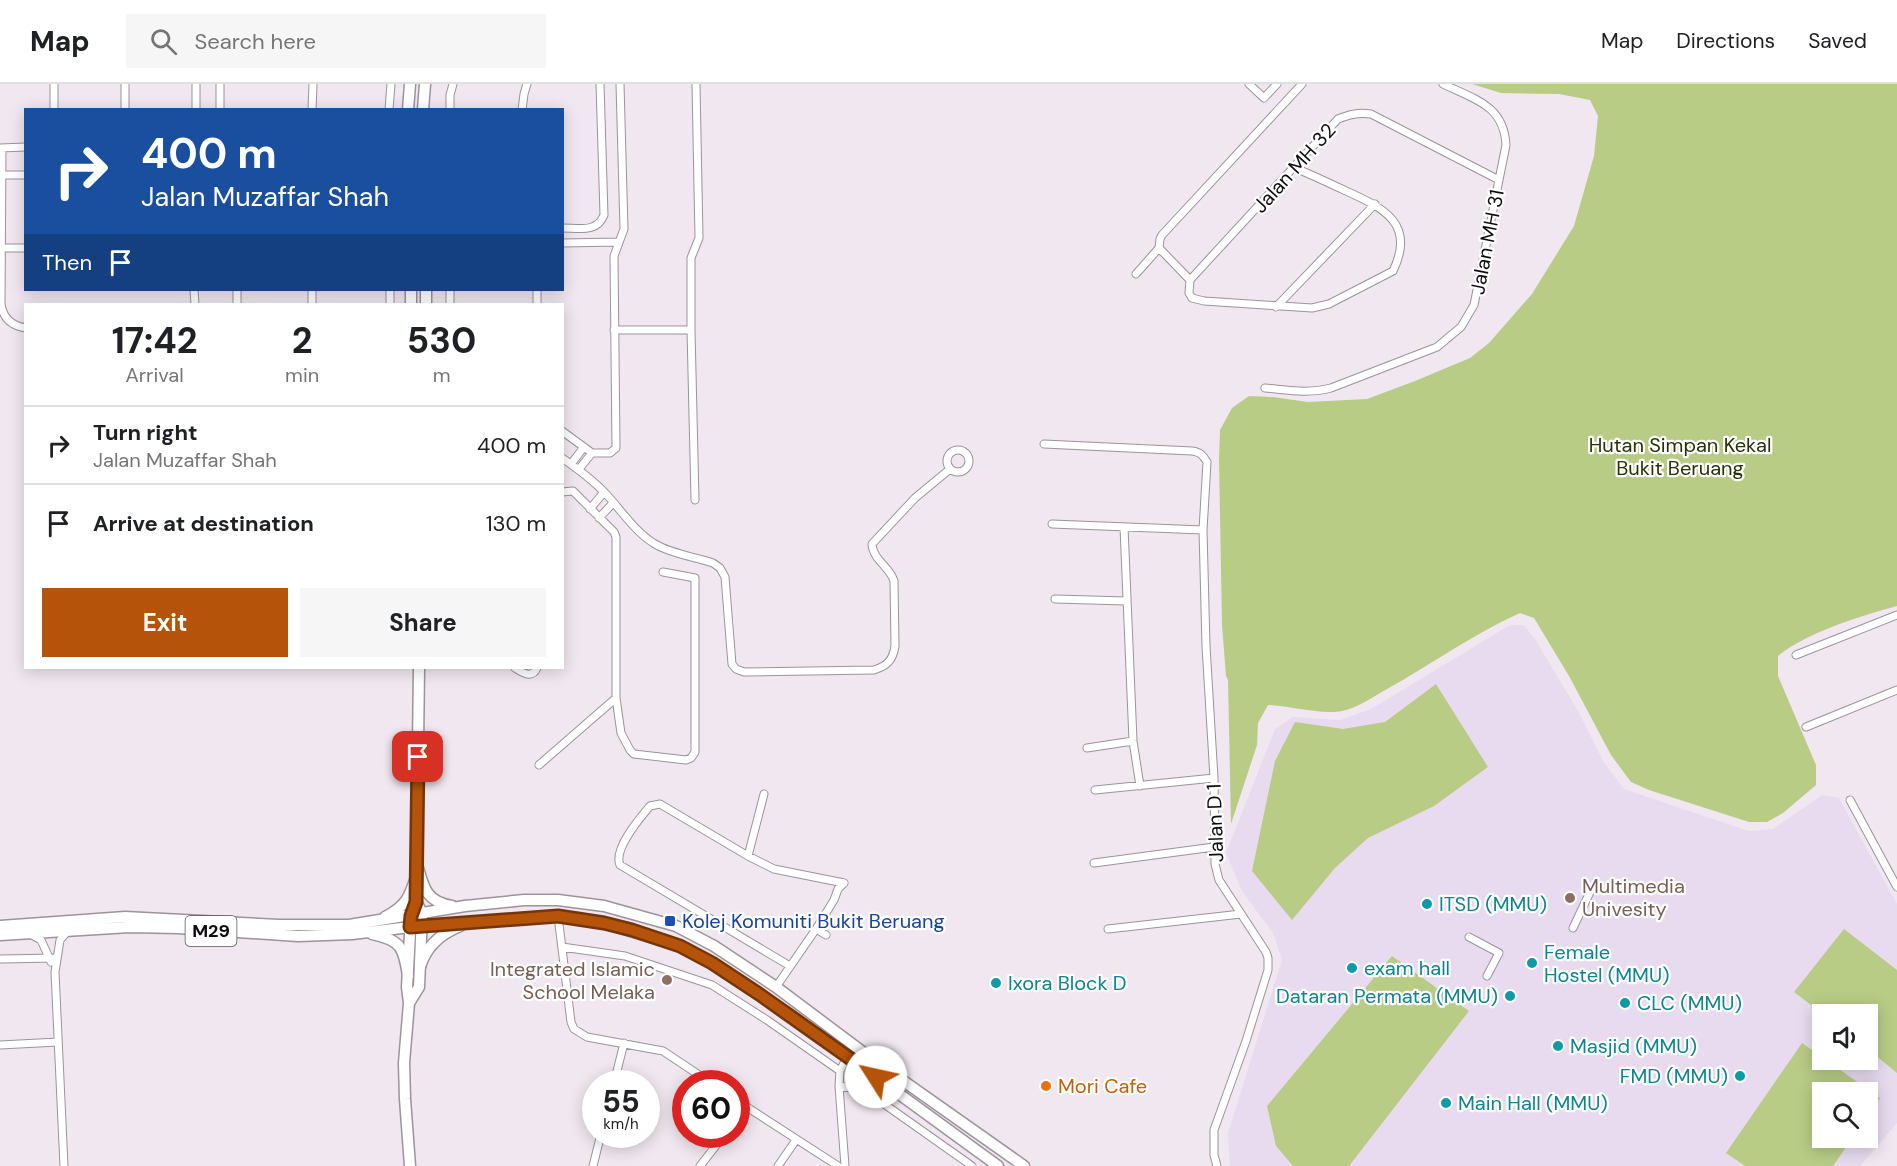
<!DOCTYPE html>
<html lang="en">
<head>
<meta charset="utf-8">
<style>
	:root { --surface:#fff; --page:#f6f6f6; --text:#202124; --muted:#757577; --line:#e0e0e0; --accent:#b45309 }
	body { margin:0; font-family:"DM Sans",sans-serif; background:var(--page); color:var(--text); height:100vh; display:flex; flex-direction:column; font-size:22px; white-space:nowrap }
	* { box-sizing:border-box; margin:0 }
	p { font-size:20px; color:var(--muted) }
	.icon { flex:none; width:33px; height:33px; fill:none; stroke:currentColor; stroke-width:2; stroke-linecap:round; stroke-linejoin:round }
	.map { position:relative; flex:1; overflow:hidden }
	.details { position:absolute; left:24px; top:219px; width:540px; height:366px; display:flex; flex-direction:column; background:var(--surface); border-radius:0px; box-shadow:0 3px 15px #0003 }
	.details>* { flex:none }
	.guide { position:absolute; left:24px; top:24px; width:540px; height:183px; border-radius:0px; box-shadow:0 3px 15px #0003; background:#1a4fa0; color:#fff; overflow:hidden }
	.tools { position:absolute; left:1812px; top:920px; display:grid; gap:12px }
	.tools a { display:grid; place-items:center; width:66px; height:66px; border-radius:0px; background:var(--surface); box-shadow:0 3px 15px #0003; font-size:30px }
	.speed { position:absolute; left:582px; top:986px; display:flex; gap:12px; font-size:30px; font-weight:700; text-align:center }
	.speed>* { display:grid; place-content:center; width:78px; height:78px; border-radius:50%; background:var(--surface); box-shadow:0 3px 15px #0003; line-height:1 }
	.speed small { font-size:15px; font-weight:400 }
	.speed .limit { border:9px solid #d22; background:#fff; color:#111 }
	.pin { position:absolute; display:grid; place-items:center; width:51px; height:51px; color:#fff; margin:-26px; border-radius:12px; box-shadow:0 3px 9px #0006 }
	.me { position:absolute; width:66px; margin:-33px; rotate:305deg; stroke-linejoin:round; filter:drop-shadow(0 0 4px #0008) }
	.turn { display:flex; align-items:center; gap:21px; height:126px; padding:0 18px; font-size:27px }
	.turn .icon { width:78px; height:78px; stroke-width:2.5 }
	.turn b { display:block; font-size:42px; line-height:51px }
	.then { display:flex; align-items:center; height:57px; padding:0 18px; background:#0003; gap:12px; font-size:22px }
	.eta { display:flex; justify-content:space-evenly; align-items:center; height:102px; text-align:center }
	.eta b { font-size:36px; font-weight:700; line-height:42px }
	.action { display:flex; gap:12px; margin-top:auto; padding:12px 18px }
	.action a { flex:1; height:69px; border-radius:0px; background:var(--accent); color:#fff; font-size:24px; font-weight:700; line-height:69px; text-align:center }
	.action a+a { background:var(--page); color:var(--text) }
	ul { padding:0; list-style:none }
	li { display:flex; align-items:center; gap:18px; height:78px; padding:0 18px; border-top:2px solid var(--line) }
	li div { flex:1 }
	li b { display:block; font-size:22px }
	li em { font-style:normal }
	header { display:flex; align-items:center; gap:36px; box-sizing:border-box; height:84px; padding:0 30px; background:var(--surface); border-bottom:2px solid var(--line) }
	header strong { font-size:28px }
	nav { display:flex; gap:33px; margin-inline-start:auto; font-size:21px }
	.search { width:420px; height:54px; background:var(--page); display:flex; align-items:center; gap:15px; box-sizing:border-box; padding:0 21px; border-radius:0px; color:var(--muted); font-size:22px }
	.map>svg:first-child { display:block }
	.education { fill:#e8dbef; fill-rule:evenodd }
	.green { fill:#b8cc86 }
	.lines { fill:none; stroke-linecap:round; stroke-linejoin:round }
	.minor-casing { stroke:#9c939c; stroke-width:9 }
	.secondary-casing { stroke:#9c939c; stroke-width:13 }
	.primary-casing { stroke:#9c939c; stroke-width:13 }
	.minor { stroke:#fff; stroke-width:7 }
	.secondary { stroke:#fff; stroke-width:10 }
	.primary { stroke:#fff; stroke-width:10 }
	.route-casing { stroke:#753606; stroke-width:15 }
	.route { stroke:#b45309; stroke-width:10 }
	.education-dot { fill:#8d6e63; stroke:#fff; stroke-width:2 }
	.culture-dot { fill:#0f9aa8; stroke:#fff; stroke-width:2 }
	.transit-dot { fill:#1a4fb4; stroke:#fff; stroke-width:2 }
	.food-dot { fill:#e8710a; stroke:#fff; stroke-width:2 }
	.labels { text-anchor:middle; stroke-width:4.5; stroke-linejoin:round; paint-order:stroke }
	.shield { fill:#fff; stroke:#565456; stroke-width:1.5 }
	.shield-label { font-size:18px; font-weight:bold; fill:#0e0b0e }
	.street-label { font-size:20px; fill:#0e0b0e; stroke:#fff }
	.park-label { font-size:20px; fill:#273106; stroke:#fff }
	.education-label { font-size:20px; fill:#785e54; stroke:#fff; text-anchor:start }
	.culture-label { font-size:20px; fill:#0d838f; stroke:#fff; text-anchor:start }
	.transit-label { font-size:20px; fill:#164399; stroke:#fff; text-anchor:start }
	.food-label { font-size:20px; fill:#c56008; stroke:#fff; text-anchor:start }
</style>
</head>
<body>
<header>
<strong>Map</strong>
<div class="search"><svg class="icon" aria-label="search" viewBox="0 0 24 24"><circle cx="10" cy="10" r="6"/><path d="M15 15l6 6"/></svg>Search here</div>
<nav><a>Map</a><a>Directions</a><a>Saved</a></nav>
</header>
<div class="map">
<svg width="1897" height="1082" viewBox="0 0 1897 1082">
	<rect width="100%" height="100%" fill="#f1e7f0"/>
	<path class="education" d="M1510,541h14l11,14 43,72 25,50 21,28 125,42 24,-2 49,-34 17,3 58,106v219l-37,43h-630l-2,-33 54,-173 -9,-27 -31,-42 -16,-38 49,-124 18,-12 47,3 31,-11zM1822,930h46v45h-46zM1822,1008h46v45h-46z"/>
	<path class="green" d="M1472,0h425v522c-37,10 -89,26 -119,50v20l38,89v20l-33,28 -16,9h-18l-100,-32 -18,-8 -20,-27 -42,-79 -35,-58 -14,-5c-47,21 -88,51 -133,76 -13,7 -29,19 -45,22 -20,4 -52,-5 -74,-6l-10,18 -1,22 -26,79 -3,-144 -2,-4 -4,-51 -3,-166 1,-29 12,-22 17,-12 24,1 35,5 59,-3 48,-18 55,-23 19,-15 43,-49 42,-68 20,-70 4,-40 -8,-16 -31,-6 -58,-1z
		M1436,600l52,83 -54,39 -66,32 -33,30 -43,52 -40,-49 23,-110 20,-39 48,7 42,-7z
		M1844,845l53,41v103l-29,-24v-35h-45l-29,-22z
		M1392,872l77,55 -120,155h-56l-17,-20 -9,-40z
		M1802,959l78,55 -12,18v-24h-46v45h31l-20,29h-88l-19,-13z"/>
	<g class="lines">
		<g class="minor-casing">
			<path id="minor" d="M54,0v26
				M125,0v26
				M196,0v26
				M1249,0l15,14 13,-14
				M220,26v-26
				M312,26l1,-26
				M389,26l2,-26
				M450,26v-15l3,-11
				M522,26l2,-16 3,-10
				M0,64l26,-1
				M2,64l-1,156c2,14 10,22 25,24
				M1295,84c17,7 34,15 51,23 38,17 70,33 47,80l-64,33 -17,4 -108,-7 -12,-3 -3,-5 1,-13 148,-161c12,-5 21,-7 33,-5l128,66
				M2,91h24
				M562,144c17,0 35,5 42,-13l-4,-131
				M562,159l57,-1
				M1,164h25
				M1159,164l31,32
				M1136,190l23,-26 1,-9 2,-4 140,-151
				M194,206l1,14
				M237,206v14
				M390,206v14
				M450,206v14
				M537,206v14
				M312,220v-14
				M1276,223l99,-103
				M614,246h77l4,170
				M691,246v-72l8,-20 -3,-154
				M1265,304c23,2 44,6 66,0l106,-41 24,-20 13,-22 32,-160c-2,-40 -32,-46 -63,-61
				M562,347l30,22h18l6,-5 -2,-192 10,-27 -4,-145
				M1044,360l148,7c8,1 11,4 15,11l-4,68 3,116 8,132 1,86 4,16 47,72 2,6v12l-22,71 -32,89v25l3,11
				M947 377a11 11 0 1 1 22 0a11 11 0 1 1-22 0Z
				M562,374c16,11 31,22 44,36 15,16 30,39 49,50 17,10 40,13 58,19l7,5 5,9 7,87 4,5 8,3 130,-2c13,-4 19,-10 21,-24l-1,-65c-4,-14 -21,-21 -22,-37l43,-46 35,-29
				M571,380l13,-17
				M579,385l13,-16
				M562,408l11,-1 41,41 2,5v161l5,35 9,17 4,4 52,6 5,-2 4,-6v-174l-32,-6
				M590,425l14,-17
				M599,434l14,-15
				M1052,440l151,6
				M1124,443l9,214 7,45
				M1055,515l71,2
				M1796,571l101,-40
				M515,584c8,5 17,11 22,0
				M1806,643l91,-37
				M1087,664l46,-7
				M539,681l77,-67
				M1095,706l119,-12
				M1850,716l47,87
				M748,772l16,-62
				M1094,779l120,-16
				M558,832l13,106 3,7 13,8 76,14 48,32
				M1573,844l17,-36
				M816,845l10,6
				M1108,845l133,-15
				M30,850l11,6 10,22
				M1469,853l30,16 -12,23
				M562,863l63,9 87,29 55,35 73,51
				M0,875l56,-1
				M790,882l-170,-101c-7,-16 20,-47 30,-59l10,-2 88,52 26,13 70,14
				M776,903l40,-58 18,-29 4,-11 6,-6
				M0,961l58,-3
				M614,999l10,-40
				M839,1002l22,3 9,5 102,72
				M736,1016l102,66
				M736,1034l10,-12
				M64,1082l-9,-194 5,-32 7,-8
				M593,1082l8,-32
				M700,1082l25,-32
				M778,1082l18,-26
				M845,1082l-6,-80 1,-15 7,-14"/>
		</g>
		<g class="secondary-casing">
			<path id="secondary" d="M408,26l2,-26
				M423,26l2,-26
				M411,206v14
				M426,206v14
				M409,919l10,-16 3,-73 -4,-9
				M410,1082l-5,-67 -1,-36 5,-60 -2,-16 4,-71 5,-15 3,-233"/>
		</g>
		<g class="primary-casing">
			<path id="primary" d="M417,780c6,23 9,38 35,42
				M385,833c22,-11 25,-21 32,-43
				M0,842l125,-9 154,8h70l116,-19 59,-6h34l46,6 72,20 38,20 62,41 92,69 156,110
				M372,850c30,6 32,15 36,42
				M0,851l130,-8 48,1 120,8 54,-2 58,-7 148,-11 46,7 76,23 32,17 80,53 206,150
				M420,883c6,-21 20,-33 40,-41"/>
		</g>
		<use href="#minor" class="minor"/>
		<use href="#secondary" class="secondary"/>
		<use href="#primary" class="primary"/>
	</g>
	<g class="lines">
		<g class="route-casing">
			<path id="route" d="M418,673l-2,145 -5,14 -1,11 148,-11 46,7 28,7 48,16 32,17 47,31 117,83"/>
		</g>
		<use href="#route" class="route"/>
	</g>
	<g class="education-dot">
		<circle cx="1570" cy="814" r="6"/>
		<circle cx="667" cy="896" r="6"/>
	</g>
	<g class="culture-dot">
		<circle cx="1427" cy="820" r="6"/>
		<circle cx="1532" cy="879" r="6"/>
		<circle cx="1352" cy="884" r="6"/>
		<circle cx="996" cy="899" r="6"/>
		<circle cx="1510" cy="912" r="6"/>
		<circle cx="1625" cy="919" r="6"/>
		<circle cx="1558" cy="962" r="6"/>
		<circle cx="1740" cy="992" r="6"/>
		<circle cx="1446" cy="1019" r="6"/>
	</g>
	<rect class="transit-dot" x="664" y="831" width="12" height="12" rx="3"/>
	<circle class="food-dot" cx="1046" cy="1002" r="6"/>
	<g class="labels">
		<rect class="shield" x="185.5" y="832" width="51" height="30" rx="4.5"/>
		<g class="shield-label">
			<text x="211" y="853">M29</text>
		</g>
		<g class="street-label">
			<text transform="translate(1294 84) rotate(-48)" y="7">Jalan MH 32</text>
			<text transform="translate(1487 158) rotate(-79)" y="7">Jalan MH 31</text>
			<text transform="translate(1215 739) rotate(-92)" y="7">Jalan D 1</text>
		</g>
		<g class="park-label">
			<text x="1680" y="368">Hutan Simpan Kekal<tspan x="1680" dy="23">Bukit Beruang</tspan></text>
		</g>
		<g class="education-label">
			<text x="1582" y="809">Multimedia<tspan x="1582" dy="23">Univesity</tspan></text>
			<text x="655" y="892" text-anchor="end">Integrated Islamic<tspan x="655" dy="23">School Melaka</tspan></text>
		</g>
		<g class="culture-label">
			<text x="1439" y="827">ITSD (MMU)</text>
			<text x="1544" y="875">Female<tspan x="1544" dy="23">Hostel (MMU)</tspan></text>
			<text x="1364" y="891">exam hall</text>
			<text x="1008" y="906">Ixora Block D</text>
			<text x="1498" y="919" text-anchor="end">Dataran Permata (MMU)</text>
			<text x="1637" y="926">CLC (MMU)</text>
			<text x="1570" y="969">Masjid (MMU)</text>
			<text x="1728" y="999" text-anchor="end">FMD (MMU)</text>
			<text x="1458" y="1026">Main Hall (MMU)</text>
		</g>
		<g class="transit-label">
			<text x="682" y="844">Kolej Komuniti Bukit Beruang</text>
		</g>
		<g class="food-label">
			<text x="1058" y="1009">Mori Cafe</text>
		</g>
	</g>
</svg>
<div class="tools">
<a><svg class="icon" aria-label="sound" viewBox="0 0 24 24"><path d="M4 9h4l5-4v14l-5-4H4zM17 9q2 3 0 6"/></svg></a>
<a><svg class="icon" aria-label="search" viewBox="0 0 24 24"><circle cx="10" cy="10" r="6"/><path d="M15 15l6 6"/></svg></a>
</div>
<div class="speed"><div>55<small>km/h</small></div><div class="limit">60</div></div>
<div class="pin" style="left:418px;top:673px;background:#d93025"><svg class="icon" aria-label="arrive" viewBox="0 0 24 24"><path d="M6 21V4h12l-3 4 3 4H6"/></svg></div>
<svg class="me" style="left:876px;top:993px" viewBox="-20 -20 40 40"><circle r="19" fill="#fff"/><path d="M0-13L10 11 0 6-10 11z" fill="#b45309"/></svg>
<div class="guide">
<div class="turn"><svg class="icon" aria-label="right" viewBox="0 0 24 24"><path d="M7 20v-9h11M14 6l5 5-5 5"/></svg><div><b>400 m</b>Jalan Muzaffar Shah</div></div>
<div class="then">Then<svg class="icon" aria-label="arrive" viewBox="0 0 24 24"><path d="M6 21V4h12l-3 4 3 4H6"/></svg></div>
</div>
<section class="details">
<div class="eta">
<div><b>17:42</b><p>Arrival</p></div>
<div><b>2</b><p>min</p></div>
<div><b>530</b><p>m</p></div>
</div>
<ul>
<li><svg class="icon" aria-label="right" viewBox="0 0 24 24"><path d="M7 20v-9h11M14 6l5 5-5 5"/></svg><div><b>Turn right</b><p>Jalan Muzaffar Shah</p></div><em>400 m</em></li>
<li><svg class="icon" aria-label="arrive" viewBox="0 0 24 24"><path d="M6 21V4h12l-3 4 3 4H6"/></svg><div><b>Arrive at destination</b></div><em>130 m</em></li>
</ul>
<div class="action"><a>Exit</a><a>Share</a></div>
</section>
</div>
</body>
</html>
